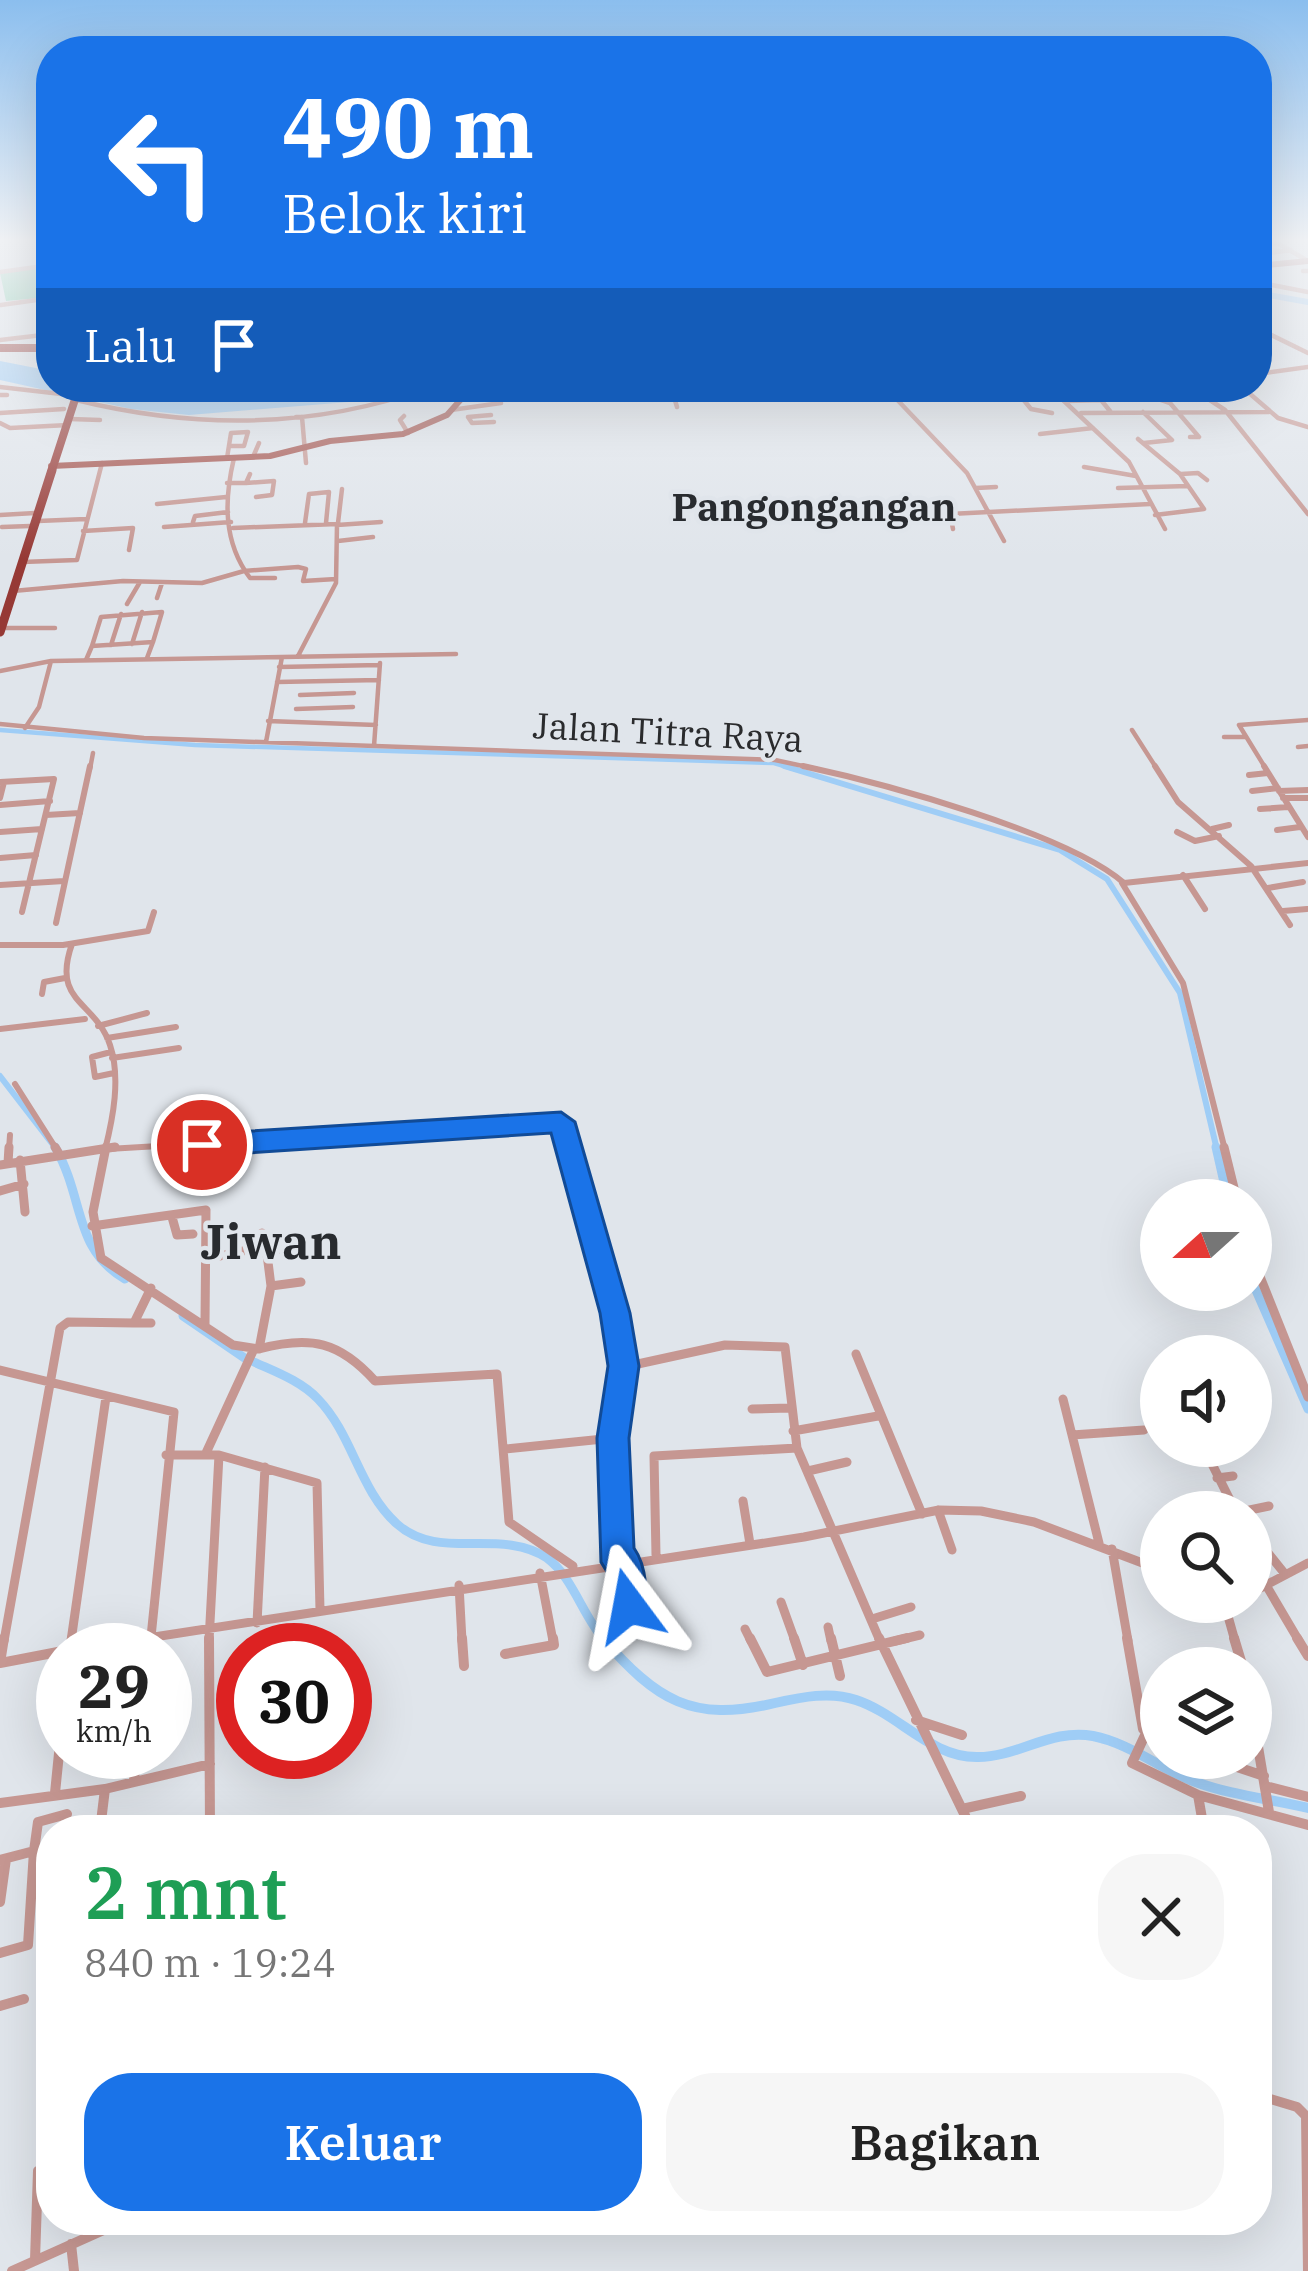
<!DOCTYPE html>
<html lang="id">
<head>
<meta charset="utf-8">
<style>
	:root { --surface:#fff; --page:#f6f6f6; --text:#222; --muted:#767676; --accent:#1a73e8 }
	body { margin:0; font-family:"IBM Plex Serif",serif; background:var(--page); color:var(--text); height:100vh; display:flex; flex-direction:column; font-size:45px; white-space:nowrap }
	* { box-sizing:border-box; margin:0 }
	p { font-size:39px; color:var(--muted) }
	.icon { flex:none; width:66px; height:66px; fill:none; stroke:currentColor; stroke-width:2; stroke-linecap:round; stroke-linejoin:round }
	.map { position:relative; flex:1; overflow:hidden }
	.drawer { position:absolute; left:36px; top:1815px; width:1236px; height:420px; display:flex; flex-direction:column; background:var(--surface); border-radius:48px; box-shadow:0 12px 48px #0002 }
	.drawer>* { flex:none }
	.guide { position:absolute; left:36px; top:36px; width:1236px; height:366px; border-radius:48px; box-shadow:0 12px 48px #0002; background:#1a73e8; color:#fff; overflow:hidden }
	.needle { width:78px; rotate:249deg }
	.tools { position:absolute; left:1140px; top:1179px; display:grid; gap:24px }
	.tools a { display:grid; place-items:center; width:132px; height:132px; border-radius:50%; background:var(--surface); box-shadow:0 12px 48px #0002; font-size:60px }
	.speed { position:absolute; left:36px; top:1623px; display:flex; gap:24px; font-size:60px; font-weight:700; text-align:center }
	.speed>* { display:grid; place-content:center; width:156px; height:156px; border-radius:50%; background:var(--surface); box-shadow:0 12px 48px #0002; line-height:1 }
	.speed small { font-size:30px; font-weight:400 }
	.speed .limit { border:18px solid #d22; background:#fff; color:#111 }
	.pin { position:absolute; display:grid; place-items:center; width:102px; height:102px; color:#fff; margin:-51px; border:6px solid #fff; border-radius:50%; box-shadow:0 3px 12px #0007 }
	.me { position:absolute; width:132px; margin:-66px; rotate:347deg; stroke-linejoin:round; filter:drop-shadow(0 0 9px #0008) }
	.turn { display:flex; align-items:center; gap:42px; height:252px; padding:0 48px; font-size:54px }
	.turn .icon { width:156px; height:156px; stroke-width:2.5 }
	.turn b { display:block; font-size:84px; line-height:102px }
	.then { display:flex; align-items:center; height:114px; padding:0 48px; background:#0003; gap:24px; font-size:45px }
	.round { display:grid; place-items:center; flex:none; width:126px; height:126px; border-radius:48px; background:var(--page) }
	.summary { display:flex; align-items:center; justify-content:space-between; height:204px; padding:0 48px }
	h1 { font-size:72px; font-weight:600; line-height:90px; color:#1e9e55 }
	.action { display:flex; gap:24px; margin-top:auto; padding:24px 48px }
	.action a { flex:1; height:138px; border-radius:48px; background:var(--accent); color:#fff; font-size:48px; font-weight:600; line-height:138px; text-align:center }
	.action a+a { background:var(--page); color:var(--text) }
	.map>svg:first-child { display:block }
	.green { fill:#67c89e }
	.water { fill:#9fcdf6 }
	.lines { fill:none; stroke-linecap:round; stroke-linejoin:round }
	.canal-far3 { stroke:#9fcdf6; stroke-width:4.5 }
	.canal-far2 { stroke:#9fcdf6; stroke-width:6 }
	.canal-far1 { stroke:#9fcdf6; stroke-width:9 }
	.canal { stroke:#9fcdf6; stroke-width:10 }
	.river { stroke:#9fcdf6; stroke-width:6 }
	.minor-far3 { stroke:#c69792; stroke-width:4.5 }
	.minor-far2 { stroke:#c69792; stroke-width:6 }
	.minor-far1 { stroke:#c69792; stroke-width:9 }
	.minor { stroke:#c69792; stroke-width:10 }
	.major { stroke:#a4544e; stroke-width:6 }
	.highway-far1 { stroke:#963935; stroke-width:8 }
	.highway { stroke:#963935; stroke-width:9 }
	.route { fill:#1a73e8; stroke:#114b97; stroke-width:3 }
	.labels { text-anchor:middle; stroke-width:9; stroke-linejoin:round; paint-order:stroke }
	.far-street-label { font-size:36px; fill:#2a2b2d; stroke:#e0e5eb }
	.far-quarter-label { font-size:39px; font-weight:bold; fill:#282b2f; stroke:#e0e5eb }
	.quarter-label { font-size:48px; font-weight:bold; fill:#282b2f; stroke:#e0e5eb }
</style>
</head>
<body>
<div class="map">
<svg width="1308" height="2271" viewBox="0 0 1308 2271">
	<rect width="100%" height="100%" fill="#e0e5eb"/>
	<path class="green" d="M51,266v31l-45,4 -6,-28z"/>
	<path class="water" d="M0,361l51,10v16h57l40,11 48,3 196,-14 -43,15 -160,13 -58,-6 -131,-29z"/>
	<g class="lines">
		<path class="canal-far3" d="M0,730l195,15 579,18 20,6"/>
		<path class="canal-far2" d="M784,766l276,84 47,29 73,114 37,157
			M0,1076l57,74"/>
		<path class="canal-far1" d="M55,1147c30,52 18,102 70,132
			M1216,1147l12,53
			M1251,1279l57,130
			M183,1316l63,43
			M254,1362c22,10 47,19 64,37 35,36 41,91 79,125 42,38 103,3 150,34 26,19 36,59 58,83"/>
		<path class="canal" d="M602,1638c55,62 89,85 173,65 27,-6 55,-12 81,-3 43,14 75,58 122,57 40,0 74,-29 115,-21 36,7 66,32 100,45 37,14 77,18 115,27"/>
		<path class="river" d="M1257,293l51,9"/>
		<path class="minor-far3" d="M1274,241l34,20
			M1257,245l18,-2
			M44,248l1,16
			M1269,253l22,-3
			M1303,271h5
			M0,272l51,-7
			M1267,284l41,8
			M1,305l50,-7
			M1257,328l51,25
			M0,340l51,-6
			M39,348l8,-49
			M1257,368h5
			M1257,374l51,-7
			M0,387l70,8
			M159,387h109
			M671,387l6,20
			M885,387l82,86 37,68
			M1013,387l18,22 21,4
			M1049,387l80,75 36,67
			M1190,387l35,23 83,104
			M1242,387l36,31 30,9
			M996,389l18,-2
			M0,395h7
			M1147,395l23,8 29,34h-9
			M463,397l152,-10
			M76,400c118,29 239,29 354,-13
			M1067,401l34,-1 9,11
			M451,410l50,-7
			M1143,412l29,28 -28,3
			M0,413l64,-4
			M1081,413l188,-1
			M491,415l-23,2 4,6 22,-1
			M404,416l-4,4 8,13
			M296,417h6l4,46
			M70,419l30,1
			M0,423l10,5 58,-3
			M1040,434l53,-6
			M1138,439l42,35 24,35 -49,6
			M253,457l6,-14
			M227,458l4,-25 17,-1 -4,14h-13
			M234,458c-10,42 -11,84 16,120h25
			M1084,467l52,9
			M1181,474l17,-1 9,7
			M227,483h19l4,-9
			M246,483l28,-2 -2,14 -16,2
			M976,488l20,-1
			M1118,488l70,-2
			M157,504l69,-7
			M0,515l35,-2
			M38,521l48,-2
			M193,522l2,-6 33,-4
			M305,523l4,-29 20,-2 -3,31
			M338,523l4,-34
			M337,525l44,-3
			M2,527l28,-1
			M164,527l67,-5
			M233,528l104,-4 -1,59 -38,73
			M953,529l-3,-15 200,-10
			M83,531l50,-3 -4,22
			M338,541l35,-4
			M22,562l55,-2 25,-97
			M13,591l110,-10 79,2 42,-12 54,-4 8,2 -3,12 33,-2
			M157,598l5,-15
			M127,604l13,-22
			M1,628h54
			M132,644l10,-32
			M111,645l10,-31
			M92,646l9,-29 61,-5 -9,30
			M86,660l6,-14 61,-4 -6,16
			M279,667l101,-2
			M0,671l51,-10 231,-4
			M277,682l102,-2
			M300,695l54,-2
			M296,709l57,-2
			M268,721l108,4
			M0,724l144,14 631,22 42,9
			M25,728l14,-21 12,-46
			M1132,730l25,39
			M1224,737h21
			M266,742l16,-85 174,-3
			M374,746l6,-83
			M1298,747l10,-1
			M90,769l3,-16
			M1266,769l-27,-44 69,-5"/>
		<path class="minor-far2" d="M803,766c79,17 264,67 321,117l184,-20
			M1155,766l23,36 73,64 39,59
			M1264,766l44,71
			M1249,775l19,-2
			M0,782l54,-3 -32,133
			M1252,791l26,-3
			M1279,791l29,-1
			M0,798l4,-16
			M1283,798h25
			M0,805l50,-4
			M1260,809l28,-2
			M46,815l34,-2
			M1212,829l17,-4
			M1277,830l23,-3
			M0,832l42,-3
			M1177,832l18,9 24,-5
			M0,858l36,-3
			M1183,875l22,34
			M1122,883l61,100 42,167
			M0,885l64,-4
			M1268,888l35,-6
			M1283,911l24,-2
			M56,923l34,-157
			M72,944c-21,59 23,56 38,101 11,33 3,73 -5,105
			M0,945h63l85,-14 6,-19
			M42,994l2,-12 21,-4
			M98,1026l49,-13
			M0,1029l85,-10
			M107,1038l69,-11
			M111,1052l-19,5 3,20 19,-4
			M112,1058l67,-10
			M15,1084l42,66
			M9,1150l1,-15
			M91,1150l470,-28 8,28"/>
		<path class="minor-far1" d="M55,1147l3,5
			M106,1147l-13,65 8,46 132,87 26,4 12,-63 -5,-40
			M568,1147l47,166 9,54 -11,71 5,124
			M1224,1147l13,53
			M20,1160l5,52
			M8,1163l1,-16
			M0,1165l115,-18
			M0,1191l24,-7
			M172,1217l5,18 16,-1
			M92,1226l114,-16 -1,114
			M267,1251l41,-5
			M1251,1254l57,143
			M210,1258l56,-12 -4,-13
			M271,1286l30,-4
			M134,1323h17
			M259,1349c52,-14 81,-7 116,32l122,-7 12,148 64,44
			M856,1354l66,160
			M624,1367l101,-22 60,2 12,101 83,193
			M0,1370l174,42 -23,225
			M1063,1399l36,144
			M752,1409l37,-1
			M793,1431l85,-15
			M1072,1435l72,-5
			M1203,1446l33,66
			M506,1449l107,-11
			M206,1453l47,-102
			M166,1455h53l98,28 3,127
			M808,1471l39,-9
			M1217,1478l16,-2
			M743,1501l7,43
			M938,1510l14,40
			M1240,1512l29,-6
			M1251,1532l34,42
			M1112,1549l16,92
			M656,1555l-2,-99 143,-8
			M624,1560l5,47
			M540,1573l13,68
			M459,1585l3,56
			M1266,1585l33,56
			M1251,1593l57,-30
			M781,1602l14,39
			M1224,1602l11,39
			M872,1619l39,-12
			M257,1623l8,-156
			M828,1627l3,14
			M745,1629l6,12
			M4,1641l56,-313 8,-6 66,1 17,-35
			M71,1641l35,-244
			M128,1641l676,-104 135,-27 42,1 53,11 127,48
			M209,1641l10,-186
			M895,1641l25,-6"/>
		<path class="minor" d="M4,1638l-4,25 63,-12
			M209,1638l1,192
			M462,1638l2,28
			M750,1638l17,34 140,-34
			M794,1638l9,27
			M831,1638l9,38
			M879,1638l93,192
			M1127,1638l16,91 18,12
			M1234,1638l9,30
			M1297,1638l11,18
			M70,1650l78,-12
			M70,1650l2,-12
			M505,1654l49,-9 -1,-7
			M1251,1705l18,107
			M916,1720l46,15
			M1146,1733l-14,30 66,32
			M1210,1758l54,18
			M134,1780l2,-28
			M1265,1786l43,11
			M55,1793l8,-79
			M0,1803l105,-14 105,-25
			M962,1809l59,-13
			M100,1830l5,-41
			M1204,1830l-6,-35 110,30
			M0,1860l34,-9 4,-29 29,-8
			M0,1902l6,-43
			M0,1953l28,-8 6,-94
			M0,2006l24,-7
			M1257,2095l40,12 9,9 2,155
			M71,2244l3,27
			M35,2260l3,-89 13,-5
			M12,2271l114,-51"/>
		<path class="major" d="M1257,266l51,-5
			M51,466l219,-10 60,-15 73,-7 44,-19 25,-28"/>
		<path class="highway-far1" d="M0,348h51
			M51,473l28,-86"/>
		<path class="highway" d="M0,632l52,-162"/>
	</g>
	<linearGradient id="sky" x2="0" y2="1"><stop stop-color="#8bbeee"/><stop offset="0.43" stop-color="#f1f3f6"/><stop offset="1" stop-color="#f1f3f6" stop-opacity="0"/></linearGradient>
	<rect width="1308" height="559" fill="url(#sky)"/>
	<path class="route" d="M561,1112l14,10 55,191 9,53 -10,72 5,110c12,17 16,51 8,71l-13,5 -12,-5 -8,-44 -8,-13 -4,-124 11,-72 -8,-53 -49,-180 -349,23 -14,-11 14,-11z"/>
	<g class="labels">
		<g class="far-street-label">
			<text transform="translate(668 732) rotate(3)" y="13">Jalan Titra Raya</text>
		</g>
		<g class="far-quarter-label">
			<text x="814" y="521">Pangongangan</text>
		</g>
		<g class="quarter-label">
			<text x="271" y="1259">Jiwan</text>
		</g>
	</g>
</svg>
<div class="tools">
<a><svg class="needle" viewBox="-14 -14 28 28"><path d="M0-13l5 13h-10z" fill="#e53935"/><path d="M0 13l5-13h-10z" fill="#767676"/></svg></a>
<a><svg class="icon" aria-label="sound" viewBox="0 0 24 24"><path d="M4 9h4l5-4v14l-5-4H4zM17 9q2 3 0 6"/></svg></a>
<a><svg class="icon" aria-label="search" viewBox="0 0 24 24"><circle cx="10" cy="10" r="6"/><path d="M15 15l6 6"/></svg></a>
<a><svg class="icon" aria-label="layers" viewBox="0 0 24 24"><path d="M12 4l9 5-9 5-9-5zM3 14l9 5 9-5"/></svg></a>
</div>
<div class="speed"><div>29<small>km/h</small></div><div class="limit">30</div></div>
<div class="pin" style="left:202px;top:1145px;background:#d93025"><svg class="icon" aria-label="arrive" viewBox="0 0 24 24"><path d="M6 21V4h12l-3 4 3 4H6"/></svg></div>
<svg class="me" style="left:629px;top:1606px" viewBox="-20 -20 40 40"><path d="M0-17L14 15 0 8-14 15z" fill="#1a73e8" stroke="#fff" stroke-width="4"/></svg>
<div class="guide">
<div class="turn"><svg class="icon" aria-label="left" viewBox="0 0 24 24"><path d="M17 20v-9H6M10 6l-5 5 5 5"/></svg><div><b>490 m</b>Belok kiri</div></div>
<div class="then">Lalu<svg class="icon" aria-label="arrive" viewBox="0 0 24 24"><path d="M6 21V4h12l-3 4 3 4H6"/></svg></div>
</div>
<section class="drawer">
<div class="summary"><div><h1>2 mnt</h1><p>840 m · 19:24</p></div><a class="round"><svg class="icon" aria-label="close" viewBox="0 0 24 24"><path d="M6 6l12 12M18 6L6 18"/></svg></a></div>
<div class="action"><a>Keluar</a><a>Bagikan</a></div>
</section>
</div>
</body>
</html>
